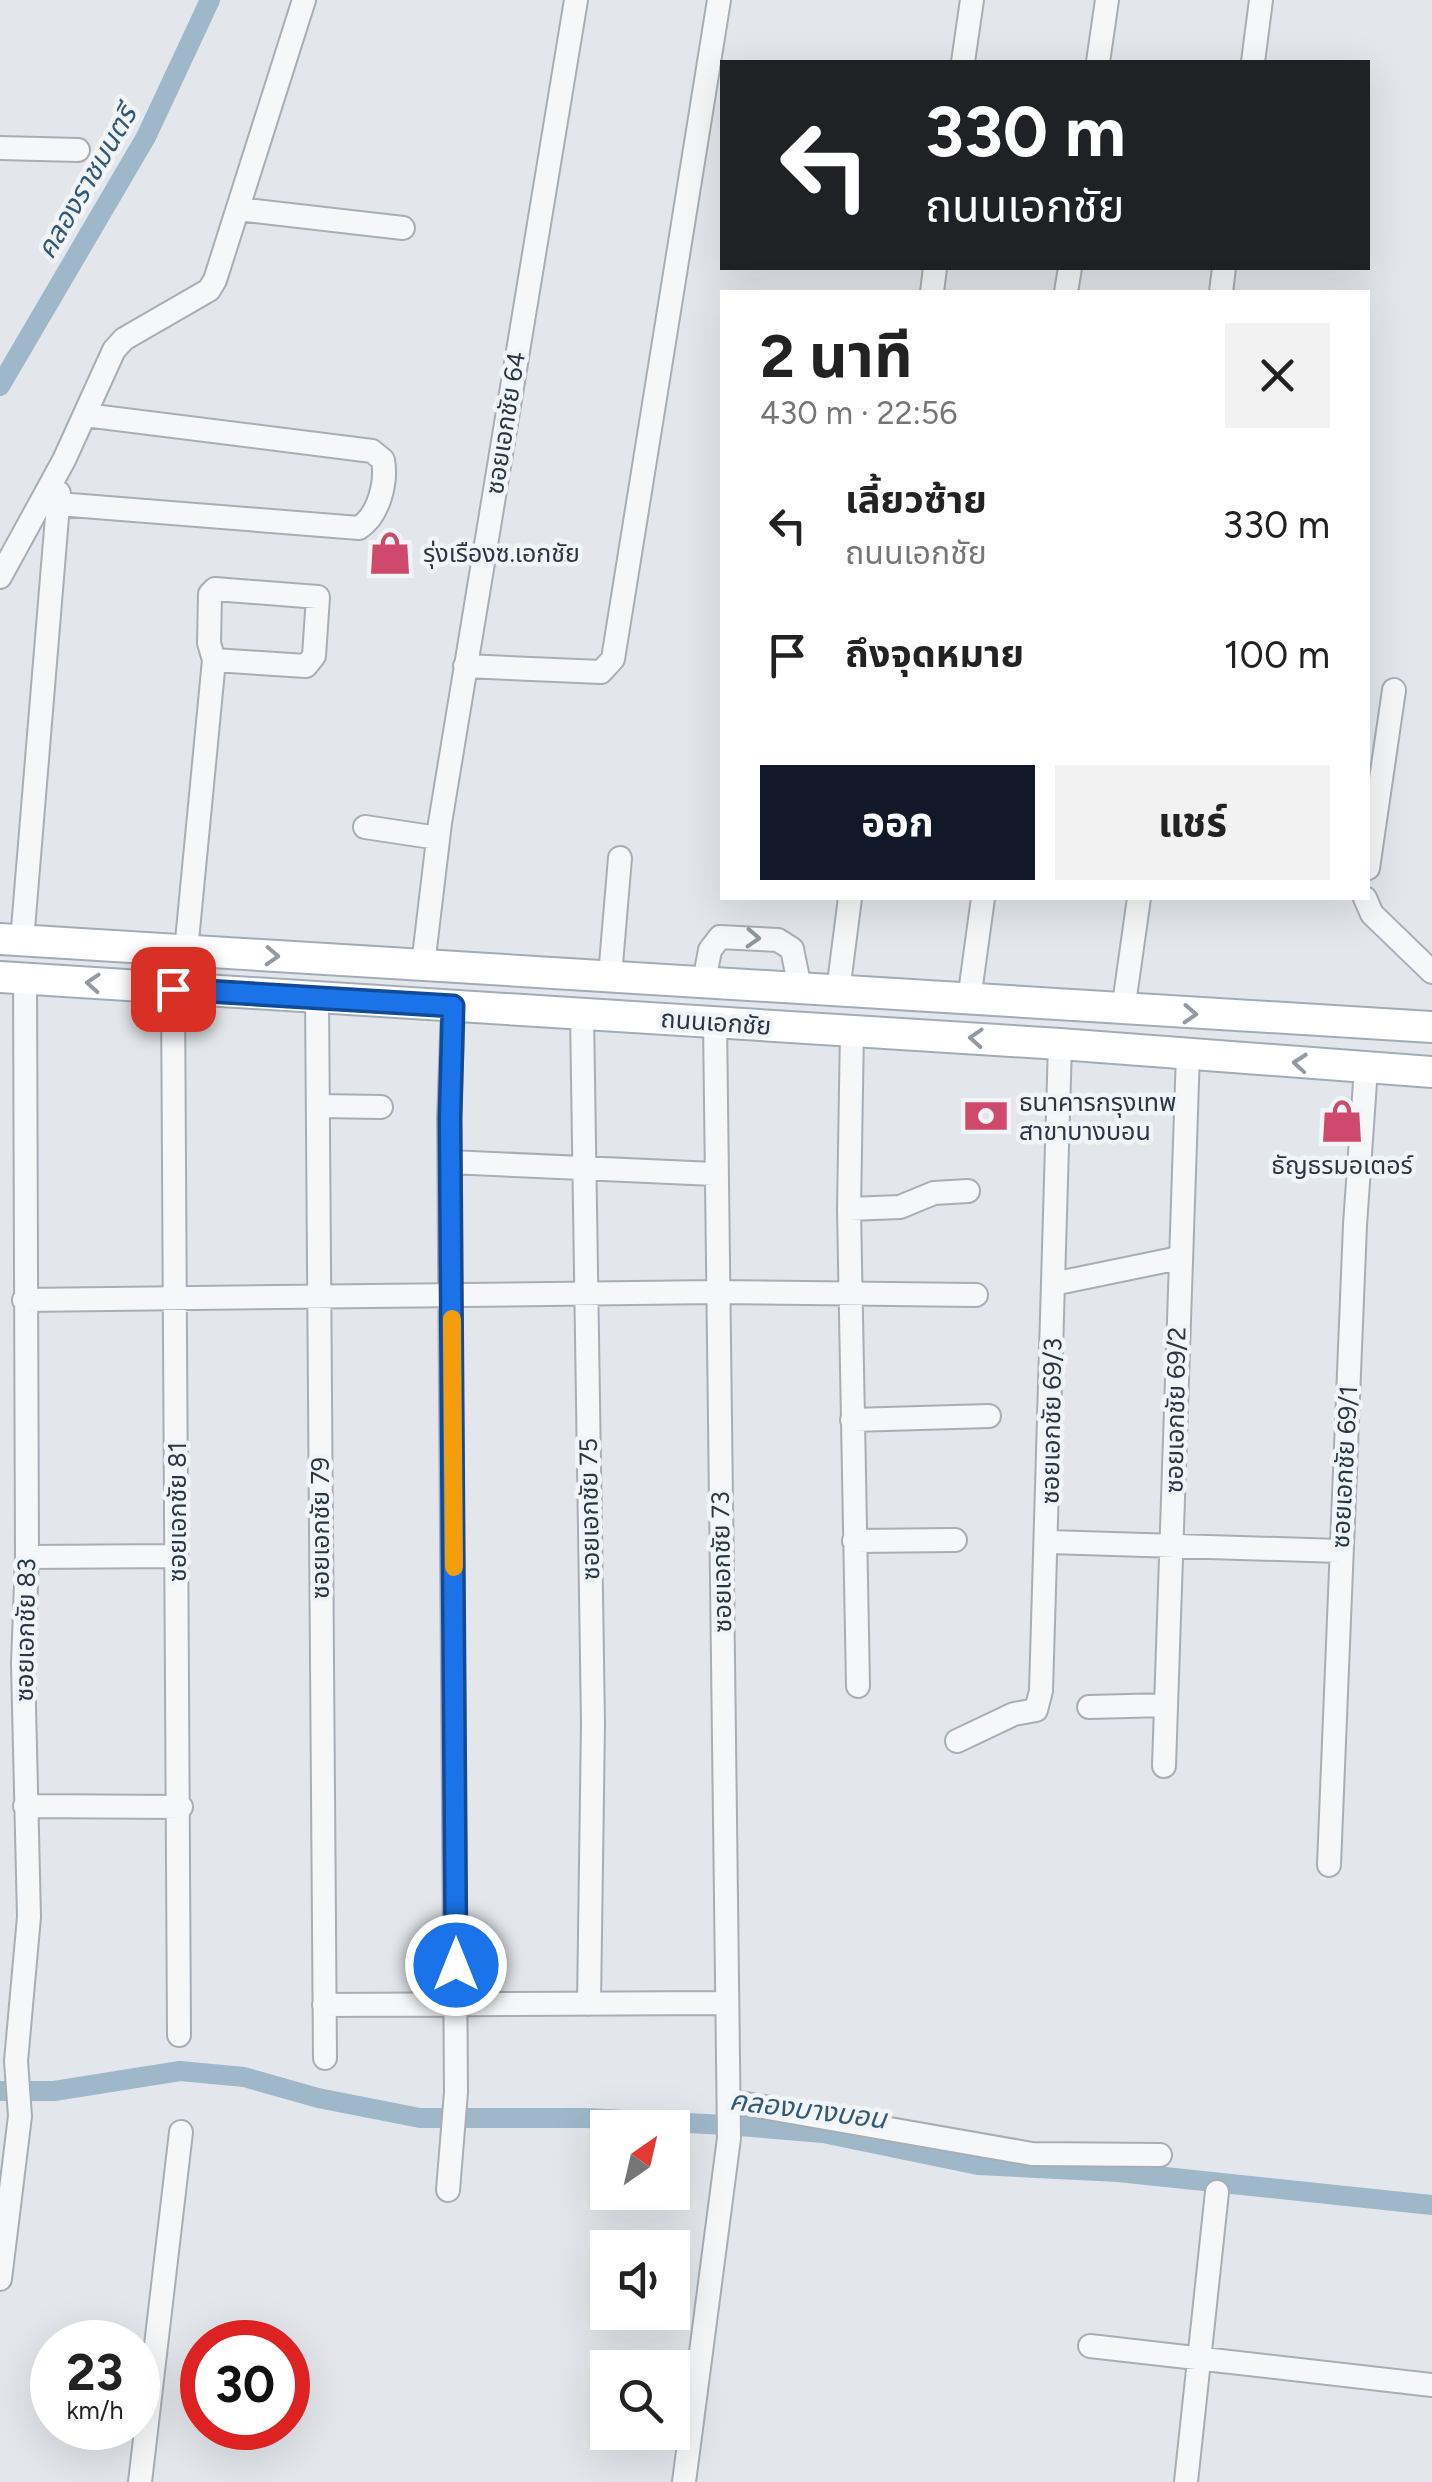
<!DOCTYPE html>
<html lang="th">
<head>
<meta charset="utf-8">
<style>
	:root { --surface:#fff; --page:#f2f2f2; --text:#222; --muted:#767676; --accent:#111827 }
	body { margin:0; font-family:Figtree,"Noto Sans Thai",sans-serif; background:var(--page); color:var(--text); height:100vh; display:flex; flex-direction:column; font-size:38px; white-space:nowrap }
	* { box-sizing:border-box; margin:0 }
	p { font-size:32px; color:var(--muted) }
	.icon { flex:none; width:55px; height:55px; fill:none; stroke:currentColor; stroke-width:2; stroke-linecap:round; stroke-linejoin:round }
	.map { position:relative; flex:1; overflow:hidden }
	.sheet { position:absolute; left:720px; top:290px; width:650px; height:610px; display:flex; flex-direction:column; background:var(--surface); border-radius:0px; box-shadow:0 10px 40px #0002 }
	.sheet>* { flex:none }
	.top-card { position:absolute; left:720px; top:60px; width:650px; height:210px; border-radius:0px; box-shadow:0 10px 40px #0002; background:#202124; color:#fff; overflow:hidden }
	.needle { width:65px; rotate:34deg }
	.fabs { position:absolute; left:590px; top:2110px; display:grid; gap:20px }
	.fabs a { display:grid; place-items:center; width:100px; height:100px; border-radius:0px; background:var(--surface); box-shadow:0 10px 40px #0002; font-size:50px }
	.speed { position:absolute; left:30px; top:2320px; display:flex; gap:20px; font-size:50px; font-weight:700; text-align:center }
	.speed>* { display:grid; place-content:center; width:130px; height:130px; border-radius:50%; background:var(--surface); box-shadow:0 10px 40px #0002; line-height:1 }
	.speed small { font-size:25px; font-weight:400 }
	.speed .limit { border:15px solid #d22; background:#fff; color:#111 }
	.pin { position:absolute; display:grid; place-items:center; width:85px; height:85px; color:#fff; margin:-42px; border-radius:20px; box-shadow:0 5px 15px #0006 }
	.me { position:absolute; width:110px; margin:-55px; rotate:0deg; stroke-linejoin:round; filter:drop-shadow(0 0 8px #0008) }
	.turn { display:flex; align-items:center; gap:35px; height:210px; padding:0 40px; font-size:45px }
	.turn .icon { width:130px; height:130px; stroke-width:2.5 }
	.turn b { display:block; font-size:70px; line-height:85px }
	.round { display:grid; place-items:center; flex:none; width:105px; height:105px; border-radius:0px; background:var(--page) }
	.headline { display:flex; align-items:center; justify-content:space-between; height:170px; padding:0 40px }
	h1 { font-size:60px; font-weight:700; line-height:75px }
	.cta { display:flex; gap:20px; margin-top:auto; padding:20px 40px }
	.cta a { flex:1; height:115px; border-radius:0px; background:var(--accent); color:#fff; font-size:40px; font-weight:700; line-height:115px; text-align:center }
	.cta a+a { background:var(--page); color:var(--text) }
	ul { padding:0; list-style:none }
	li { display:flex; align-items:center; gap:30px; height:130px; padding:0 40px }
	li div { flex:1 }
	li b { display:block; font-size:38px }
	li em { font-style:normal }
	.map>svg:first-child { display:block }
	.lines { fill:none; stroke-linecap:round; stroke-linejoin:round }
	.canal { stroke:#9eb8ca; stroke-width:20 }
	.minor-casing { stroke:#a8aeb5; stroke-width:26 }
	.major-casing { stroke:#a2acb6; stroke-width:34 }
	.minor { stroke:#f5f7f9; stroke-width:22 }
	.major { stroke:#fff; stroke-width:30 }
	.oneway { stroke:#90969e }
	.oneway2 { stroke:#949aa1 }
	.route-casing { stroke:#114b97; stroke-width:25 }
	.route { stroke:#1a73e8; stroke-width:18 }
	.slow { stroke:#f59e0b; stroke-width:18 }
	.labels { text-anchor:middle; stroke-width:9; stroke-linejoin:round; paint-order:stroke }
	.street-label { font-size:25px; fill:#2a3643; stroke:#f2f5f8 }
	.poi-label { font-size:25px; fill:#2a3643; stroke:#f2f5f8; text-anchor:start }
	.water-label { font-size:28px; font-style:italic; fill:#345977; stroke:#f2f5f8 }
</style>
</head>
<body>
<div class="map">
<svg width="1432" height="2482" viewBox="0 0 1432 2482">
	<rect width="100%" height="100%" fill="#e3e7eb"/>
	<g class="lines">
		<path class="canal" d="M0,386l146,-249 64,-137
			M0,2091h54l126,-20 64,6 74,21 102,20h166l141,7 96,8 155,32 140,7 314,33"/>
		<g class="minor-casing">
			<path id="minor" d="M963,62l9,-62
				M1098,62l9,-62
				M1253,62l8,-62
				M0,148l78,2
				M238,209l165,19
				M932,292l3,-24
				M1066,292l4,-24
				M1221,292l3,-24
				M58,504l301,24c20,-13 28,-46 24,-68l-11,-9 -287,-36
				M0,577l64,-117 50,-110 10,-11 85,-49 6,-10 89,-280
				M465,666l136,6 12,-13 106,-659
				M365,827l73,11
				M1368,868l26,-178
				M1365,898l7,16 60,58
				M22,941l37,-448
				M186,951l28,-291 -5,-17 1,-49 5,-5 103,8 -4,59 -8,10 -92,-6
				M423,965l17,-142 136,-823
				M610,976l10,-118
				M704,982l6,-32 10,-13 58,3 14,9 8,39
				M173,989l6,1046
				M838,991l12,-93
				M317,997l8,1061
				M969,1000l14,-102
				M1123,1011l16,-113
				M582,1014l11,709 -4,281
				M852,1030l-3,179 9,477
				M319,1106l62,1
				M450,1162l264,12
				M849,1209l51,-2 34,-14 34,-2
				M1053,1284l126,-26
				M24,1300l692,-8 260,3
				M852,1420l137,-4
				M854,1541l101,-1
				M1049,1542l291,9
				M27,1557l149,-1
				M1089,1707l77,-2
				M957,1741l57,-27 22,-4 5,-19 19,-647
				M1164,1766l24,-713
				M25,1806l156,1
				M1329,1865l26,-640 11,-157
				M324,2005l403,-2
				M729,2101l303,53 128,1
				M448,2190l8,-98 -7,-974 4,-112
				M0,2279l20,-163 -4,-55 13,-144 -6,-253 4,-107 -2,-579
				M1090,2346l342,39
				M140,2482l41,-350
				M684,2482l45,-344 -14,-1116
				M1186,2482l31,-290"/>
		</g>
		<g class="major-casing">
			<path id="major" d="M0,939l1432,88
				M0,977l1060,67 372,28"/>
		</g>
		<use href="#minor" class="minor"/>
		<use href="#major" class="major"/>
	</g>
	<defs><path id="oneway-chevron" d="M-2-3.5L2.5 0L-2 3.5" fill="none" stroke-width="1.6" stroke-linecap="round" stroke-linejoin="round" transform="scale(2.5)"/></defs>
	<use class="oneway" href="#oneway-chevron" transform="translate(753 938) rotate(3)"/>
	<g class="oneway2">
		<use href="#oneway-chevron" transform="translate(272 956) rotate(3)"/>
		<use href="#oneway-chevron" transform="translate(93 983) rotate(-176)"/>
		<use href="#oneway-chevron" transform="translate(1190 1014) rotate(3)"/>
		<use href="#oneway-chevron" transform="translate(976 1038) rotate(-176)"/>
		<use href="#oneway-chevron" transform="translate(1300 1063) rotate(-175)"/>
	</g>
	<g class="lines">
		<g class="route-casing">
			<path id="route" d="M173,989l280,17 -3,112 6,847"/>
		</g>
		<use href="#route" class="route"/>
		<path class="slow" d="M452,1319l2,248"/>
	</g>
	<defs>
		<g id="shop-bare" transform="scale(3.45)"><path d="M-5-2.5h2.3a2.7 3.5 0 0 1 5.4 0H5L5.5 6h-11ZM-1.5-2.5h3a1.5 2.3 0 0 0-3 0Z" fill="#ce496b" stroke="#f2f5f8" stroke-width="2.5" paint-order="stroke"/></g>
		<g id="bank-bare" transform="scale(3.45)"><path d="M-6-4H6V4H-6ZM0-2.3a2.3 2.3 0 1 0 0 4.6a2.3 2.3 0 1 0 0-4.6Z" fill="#ce496b" stroke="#f2f5f8" stroke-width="2.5" paint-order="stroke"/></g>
	</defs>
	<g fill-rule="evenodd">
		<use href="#shop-bare" x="390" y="553"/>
		<use href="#bank-bare" x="986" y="1116"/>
		<use href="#shop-bare" x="1342" y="1121"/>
	</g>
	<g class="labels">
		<g class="street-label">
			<text transform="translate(505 423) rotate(-81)" y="9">ซอยเอกชัย 64</text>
			<text transform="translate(716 1022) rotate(4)" y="9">ถนนเอกชัย</text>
			<text transform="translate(1175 1410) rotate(-89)" y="9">ซอยเอกชัย 69/2</text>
			<text transform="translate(1051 1421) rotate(-89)" y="9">ซอยเอกชัย 69/3</text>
			<text transform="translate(1344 1467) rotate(-87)" y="9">ซอยเอกชัย 69/1</text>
			<text transform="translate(589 1509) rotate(-91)" y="9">ซอยเอกชัย 75</text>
			<text transform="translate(177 1512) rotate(-90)" y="9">ซอยเอกชัย 81</text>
			<text transform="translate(320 1528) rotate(-90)" y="9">ซอยเอกชัย 79</text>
			<text transform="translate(721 1562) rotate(-91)" y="9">ซอยเอกชัย 73</text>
			<text transform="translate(25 1630) rotate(-89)" y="9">ซอยเอกชัย 83</text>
		</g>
		<g class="poi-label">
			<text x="423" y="562">รุ่งเรืองซ.เอกชัย</text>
			<text x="1019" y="1111">ธนาคารกรุงเทพ<tspan x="1019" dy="29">สาขาบางบอน</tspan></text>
			<text x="1342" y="1174" text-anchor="middle">ธัญธรมอเตอร์</text>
		</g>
		<g class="water-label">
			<text transform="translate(86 182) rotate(-60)" y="10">คลองราชมนตรี</text>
			<text transform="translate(808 2109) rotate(7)" y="10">คลองบางบอน</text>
		</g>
	</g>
</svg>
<div class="fabs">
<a><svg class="needle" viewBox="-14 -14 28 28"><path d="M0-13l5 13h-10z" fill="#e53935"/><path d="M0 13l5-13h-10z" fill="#767676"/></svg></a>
<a><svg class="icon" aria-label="sound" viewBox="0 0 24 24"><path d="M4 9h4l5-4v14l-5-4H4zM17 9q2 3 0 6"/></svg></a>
<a><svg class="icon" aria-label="search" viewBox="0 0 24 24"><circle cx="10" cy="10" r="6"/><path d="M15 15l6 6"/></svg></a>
</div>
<div class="speed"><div>23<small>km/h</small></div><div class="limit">30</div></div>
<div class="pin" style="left:173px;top:989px;background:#d93025"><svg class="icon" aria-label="arrive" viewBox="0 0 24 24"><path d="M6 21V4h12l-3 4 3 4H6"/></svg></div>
<svg class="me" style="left:456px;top:1965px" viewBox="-20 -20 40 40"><circle r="17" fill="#1a73e8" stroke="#fff" stroke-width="3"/><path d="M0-11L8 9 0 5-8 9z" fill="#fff"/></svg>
<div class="top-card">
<div class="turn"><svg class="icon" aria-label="left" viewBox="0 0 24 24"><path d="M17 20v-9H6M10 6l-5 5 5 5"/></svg><div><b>330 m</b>ถนนเอกชัย</div></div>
</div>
<section class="sheet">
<div class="headline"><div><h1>2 นาที</h1><p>430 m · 22:56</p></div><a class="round"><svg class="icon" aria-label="close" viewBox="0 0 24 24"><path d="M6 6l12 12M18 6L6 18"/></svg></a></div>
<ul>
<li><svg class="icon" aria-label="left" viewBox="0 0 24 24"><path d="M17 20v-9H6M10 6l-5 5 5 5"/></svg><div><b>เลี้ยวซ้าย</b><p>ถนนเอกชัย</p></div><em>330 m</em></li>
<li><svg class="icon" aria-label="arrive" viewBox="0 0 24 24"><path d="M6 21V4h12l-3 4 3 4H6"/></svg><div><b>ถึงจุดหมาย</b></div><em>100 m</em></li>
</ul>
<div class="cta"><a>ออก</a><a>แชร์</a></div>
</section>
</div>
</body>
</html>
